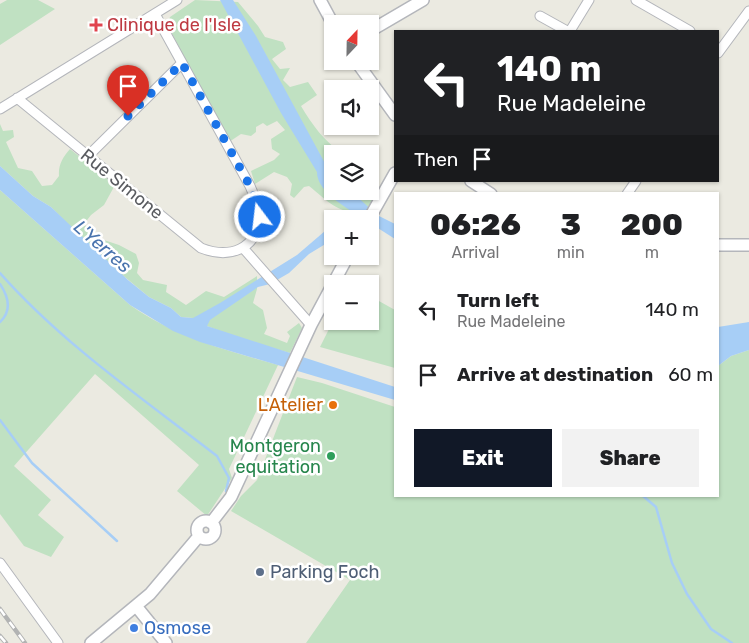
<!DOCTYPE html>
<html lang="en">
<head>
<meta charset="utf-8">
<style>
	:root { --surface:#fff; --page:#f2f2f2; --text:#202124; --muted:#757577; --accent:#111827 }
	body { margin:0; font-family:Rubik,sans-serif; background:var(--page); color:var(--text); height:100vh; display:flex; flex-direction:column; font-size:19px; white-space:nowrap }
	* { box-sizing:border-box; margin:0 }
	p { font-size:16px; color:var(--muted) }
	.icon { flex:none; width:28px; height:28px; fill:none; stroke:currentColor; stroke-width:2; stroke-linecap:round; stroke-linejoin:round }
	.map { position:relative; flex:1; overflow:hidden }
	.side { position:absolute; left:394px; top:192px; width:325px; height:305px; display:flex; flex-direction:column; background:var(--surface); border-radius:0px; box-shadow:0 1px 4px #0004 }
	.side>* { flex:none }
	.hud { position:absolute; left:394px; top:30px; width:325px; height:152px; border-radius:0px; box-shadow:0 1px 4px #0004; background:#202124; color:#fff; overflow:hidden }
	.needle { width:32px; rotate:22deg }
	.buttons { position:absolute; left:324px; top:15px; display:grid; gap:10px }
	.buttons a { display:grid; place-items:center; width:55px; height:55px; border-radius:0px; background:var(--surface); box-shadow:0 1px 4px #0004; font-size:25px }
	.pin { position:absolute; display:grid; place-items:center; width:42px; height:42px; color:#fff; margin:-51px -21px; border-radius:50% 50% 50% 0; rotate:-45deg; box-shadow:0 0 5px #0007 }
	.pin .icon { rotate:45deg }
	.me { position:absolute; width:55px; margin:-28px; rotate:345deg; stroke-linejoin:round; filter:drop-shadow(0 0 4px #0008) }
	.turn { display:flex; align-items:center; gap:18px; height:105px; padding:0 20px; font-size:22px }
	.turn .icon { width:65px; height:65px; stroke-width:2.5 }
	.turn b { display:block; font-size:35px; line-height:42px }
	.then { display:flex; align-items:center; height:48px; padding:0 20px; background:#0003; gap:10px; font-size:19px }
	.eta { display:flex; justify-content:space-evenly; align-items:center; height:85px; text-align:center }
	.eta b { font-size:30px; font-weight:800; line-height:35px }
	.action { display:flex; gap:10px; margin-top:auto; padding:10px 20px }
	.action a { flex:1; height:58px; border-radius:0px; background:var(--accent); color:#fff; font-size:20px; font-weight:800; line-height:58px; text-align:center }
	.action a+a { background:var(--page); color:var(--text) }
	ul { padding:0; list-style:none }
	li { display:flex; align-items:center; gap:15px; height:65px; padding:0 20px }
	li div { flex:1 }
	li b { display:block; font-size:19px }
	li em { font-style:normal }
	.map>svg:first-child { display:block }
	.green { fill:#c0e1c2 }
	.water { fill:#a7cef6 }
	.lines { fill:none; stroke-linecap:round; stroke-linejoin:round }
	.stream { stroke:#a7cef6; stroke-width:2.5 }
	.minor-casing { stroke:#b4b6bb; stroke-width:11 }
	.tertiary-casing { stroke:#b4b6bb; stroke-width:14 }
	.minor { stroke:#fff; stroke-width:9 }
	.tertiary { stroke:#fff; stroke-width:11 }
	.rail-casing { stroke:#b2b3b3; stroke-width:4.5 }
	.rail { stroke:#fff; stroke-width:2.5; stroke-dasharray:8; stroke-linecap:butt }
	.route { stroke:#1a73e8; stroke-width:9; stroke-dasharray:0 16.2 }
	.health-dot { fill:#e0444e; stroke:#fff; stroke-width:2 }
	.food-dot { fill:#e8710a; stroke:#fff; stroke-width:2 }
	.leisure-dot { fill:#2e9e5b; stroke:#fff; stroke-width:2 }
	.service-dot { fill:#5c6f8a; stroke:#fff; stroke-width:2 }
	.shop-dot { fill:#3f7fe0; stroke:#fff; stroke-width:2 }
	.labels { text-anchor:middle; stroke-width:5; stroke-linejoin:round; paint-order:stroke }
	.health-label { font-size:18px; fill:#be3a42; stroke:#fff; text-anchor:start }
	.street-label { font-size:18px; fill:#5a5c61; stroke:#fff }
	.food-label { font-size:18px; fill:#c56008; stroke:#fff; text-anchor:end }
	.leisure-label { font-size:18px; fill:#27864d; stroke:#fff; text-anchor:end }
	.service-label { font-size:18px; fill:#4e5e75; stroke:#fff; text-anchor:start }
	.shop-label { font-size:18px; fill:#366cbe; stroke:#fff; text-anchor:start }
	.water-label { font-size:19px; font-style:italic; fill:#4a74ae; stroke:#fff }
</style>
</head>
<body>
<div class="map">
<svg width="749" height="643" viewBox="0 0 749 643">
	<rect width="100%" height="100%" fill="#ebeae1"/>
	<path class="green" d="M7,0h31l17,9 -55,36v-41z
		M195,0l43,2 20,24 7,11 18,5 3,7 -14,10 8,10 10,-1 -7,12 7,7 18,-5 9,13 -16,11c11,19 24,36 42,48h-11v37h38v-15l5,4 3,11 -12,19c-26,7 -38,-9 -57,-24l-5,1 -10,11 -4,-3 2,-11 -5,-7 -13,-5 -19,12 -4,-13 23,-11 6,-6 -8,-5 -1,-10 14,-9 -8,-9 -10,5 -4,-3 -7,4v5l-5,4 -10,-2 -12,8 -62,-118 3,-7z
		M0,124l3,7 10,-1 1,7 -8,5 12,26 14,3 10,15 10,-1 7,-9c-1,-11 4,-19 11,-27l45,36 -11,20 -13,10 -7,9 14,14 21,7 17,9 3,9 -2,10 6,7 24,5 -1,7 20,13 20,-14 18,6 33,-21v13l-4,14 10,7 4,18 -3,6 23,9 3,-7 -3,-4 12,-9 3,5 -12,25 -46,-13 -37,-14 -14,-8 -12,-1 -10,-9 -22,-11 -46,-38 -52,-52 -18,-11 -33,-30z
		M0,190l130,115c48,33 92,44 148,60l-49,104 3,9 -25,38 -30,-25 22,-26 -104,-91 -81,92 37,34 -13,15 26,22 -13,20 -27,-11 -24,-32z
		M370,296l25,14v58l-75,-21 13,-26h37z
		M749,350v293h-443l44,-63 -119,-69 10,-15 16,-16 40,-103 25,6 73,24v89h323v-130l13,-10z"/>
	<path class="water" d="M220,0h13l23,36 71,131 5,5v19h19l26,24 18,9v15l-25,-16v-4h-29l10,-8c-13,-9 -34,-22 -34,-39l-36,-59z
		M0,166l33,30 18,11 77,73 21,17 22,11 10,9 12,1 27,-15 77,-48 35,-30v15l-23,14 -20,19 -19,11 -12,3 -48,33 -3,6 188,61v13l-195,-58 -27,-11 -43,-26 -130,-115z
		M749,322v28l-18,6 -13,10v-39z"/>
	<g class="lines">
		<path class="stream" d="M0,273c63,71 142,125 217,183l12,22 -3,13
			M0,284c8,12 13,26 0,38
			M0,420l32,43 85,78
			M643,496l13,11 16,56 15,31 24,35 21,14"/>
		<g class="minor-casing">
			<path id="minor" d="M636,0l54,31
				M540,16l27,15
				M570,31l19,-31
				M718,53l31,-42
				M17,98l184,150c28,11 57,2 58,-32 1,-10 -5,-20 -9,-30l-95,-172
				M0,109l177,-109
				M88,156l94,-93
				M627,194l9,-13
				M244,249l67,76
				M0,563l58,80"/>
		</g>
		<g class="tertiary-casing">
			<path id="tertiary" d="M320,0l13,24
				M370,31l53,-31
				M356,61l39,54
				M471,181l20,13
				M369,219l26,-46
				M718,245h31
				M197 530a9 9 0 1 1 18 0a9 9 0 1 1-18 0Z
				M211,523l20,-26 80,-172 37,-69
				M136,606l30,37
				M91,643l59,-49 49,-58"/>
		</g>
		<use href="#minor" class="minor"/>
		<use href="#tertiary" class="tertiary"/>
		<g class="rail-casing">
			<path id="rail" d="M0,609l25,34
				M0,636l6,7"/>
		</g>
		<use href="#rail" class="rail"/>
	</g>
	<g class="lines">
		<path class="route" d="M128,116l54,-53 68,123 10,31"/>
	</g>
	<path class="health-dot" d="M93.5 17.5h5v5h5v5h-5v5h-5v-5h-5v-5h5z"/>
	<circle class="food-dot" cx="333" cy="405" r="5"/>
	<circle class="leisure-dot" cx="331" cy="456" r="5"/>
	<circle class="service-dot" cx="260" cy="572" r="5"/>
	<circle class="shop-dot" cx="134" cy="628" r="5"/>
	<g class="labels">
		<g class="health-label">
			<text x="107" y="31">Clinique de l'Isle</text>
		</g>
		<g class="street-label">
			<text transform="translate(122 184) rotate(39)" y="6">Rue Simone</text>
		</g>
		<g class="food-label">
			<text x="323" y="411">L'Atelier</text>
		</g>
		<g class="leisure-label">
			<text x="321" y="452">Montgeron<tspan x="321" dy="21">equitation</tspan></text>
		</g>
		<g class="service-label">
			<text x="270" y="578">Parking Foch</text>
		</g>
		<g class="shop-label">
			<text x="144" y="634">Osmose</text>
		</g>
		<g class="water-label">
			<text transform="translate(103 246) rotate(41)" y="7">L'Yerres</text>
		</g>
	</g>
</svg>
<div class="buttons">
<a><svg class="needle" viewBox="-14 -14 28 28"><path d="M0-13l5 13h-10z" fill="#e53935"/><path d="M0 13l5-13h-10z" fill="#757577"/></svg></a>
<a><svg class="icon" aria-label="sound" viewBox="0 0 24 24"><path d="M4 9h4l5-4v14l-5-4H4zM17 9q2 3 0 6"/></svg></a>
<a><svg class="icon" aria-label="layers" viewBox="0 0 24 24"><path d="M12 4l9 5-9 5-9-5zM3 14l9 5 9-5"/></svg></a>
<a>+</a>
<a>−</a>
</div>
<div class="pin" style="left:128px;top:116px;background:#d93025"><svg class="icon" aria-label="arrive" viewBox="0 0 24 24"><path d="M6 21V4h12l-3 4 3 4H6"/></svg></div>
<svg class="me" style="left:260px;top:217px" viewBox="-20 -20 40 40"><circle r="17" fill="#1a73e8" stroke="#fff" stroke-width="3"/><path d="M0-11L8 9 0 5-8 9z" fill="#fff"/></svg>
<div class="hud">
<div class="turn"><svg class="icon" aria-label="left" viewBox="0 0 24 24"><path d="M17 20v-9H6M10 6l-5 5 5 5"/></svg><div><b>140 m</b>Rue Madeleine</div></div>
<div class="then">Then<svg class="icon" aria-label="arrive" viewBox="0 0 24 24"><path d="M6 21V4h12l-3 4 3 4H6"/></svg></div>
</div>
<section class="side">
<div class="eta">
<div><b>06:26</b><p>Arrival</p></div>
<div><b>3</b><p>min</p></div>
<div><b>200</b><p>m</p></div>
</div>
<ul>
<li><svg class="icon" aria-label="left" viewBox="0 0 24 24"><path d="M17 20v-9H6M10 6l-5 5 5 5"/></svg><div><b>Turn left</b><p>Rue Madeleine</p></div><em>140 m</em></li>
<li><svg class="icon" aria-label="arrive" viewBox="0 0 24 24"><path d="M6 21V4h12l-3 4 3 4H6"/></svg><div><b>Arrive at destination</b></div><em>60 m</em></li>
</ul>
<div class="action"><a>Exit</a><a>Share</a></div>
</section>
</div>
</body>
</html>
